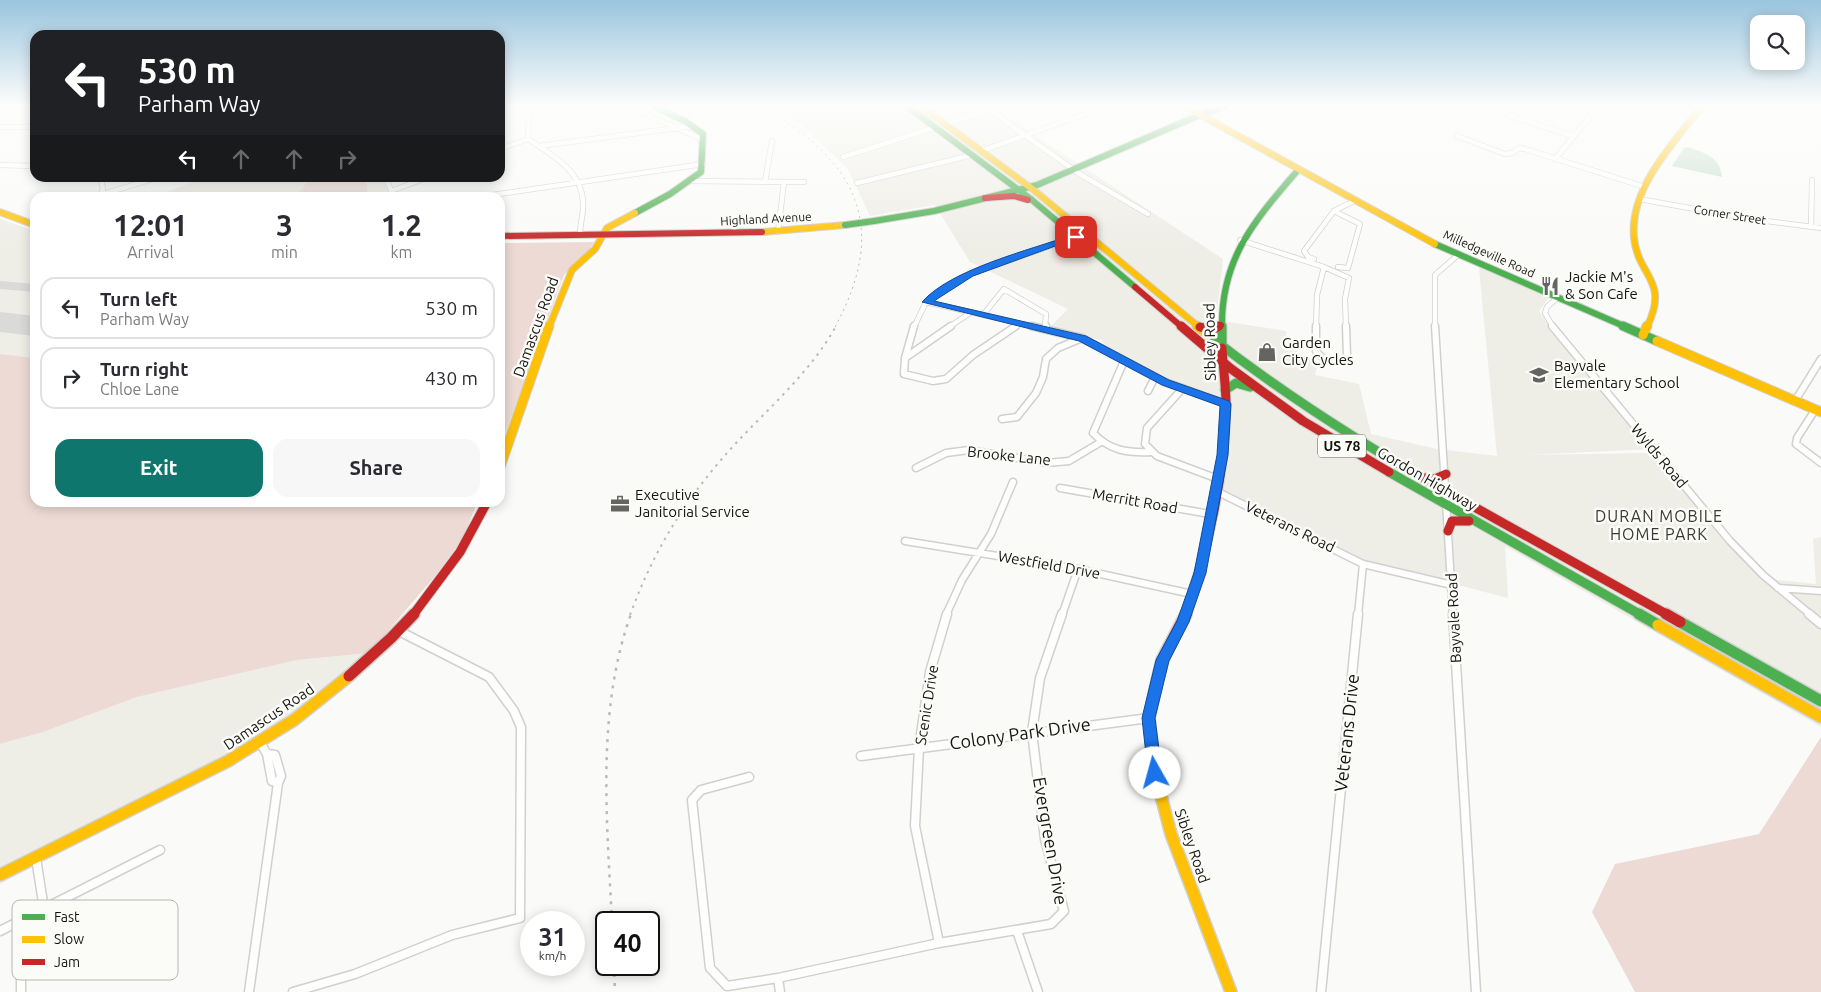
<!DOCTYPE html>
<html lang="en">
<head>
<meta charset="utf-8">
<style>
	:root { --surface:#fff; --page:#f7f7f7; --text:#2b2b33; --muted:#7c7c81; --line:#e1e1e2; --accent:#0f766e }
	body { margin:0; font-family:Ubuntu,sans-serif; background:var(--page); color:var(--text); height:100vh; display:flex; flex-direction:column; font-size:19px; white-space:nowrap }
	* { box-sizing:border-box; margin:0 }
	p { font-size:16px; color:var(--muted) }
	.icon { flex:none; width:28px; height:28px; fill:none; stroke:currentColor; stroke-width:2; stroke-linecap:round; stroke-linejoin:round }
	.map { position:relative; flex:1; overflow:hidden }
	.sheet { position:absolute; left:30px; top:192px; width:475px; height:315px; display:flex; flex-direction:column; background:var(--surface); border-radius:15px; box-shadow:0 2px 12px #0003 }
	.sheet>* { flex:none }
	.hud { position:absolute; left:30px; top:30px; width:475px; height:152px; border-radius:15px; box-shadow:0 2px 12px #0003; background:#202124; color:#fff; overflow:hidden }
	.fabs { position:absolute; left:1750px; top:15px; display:grid; gap:10px }
	.fabs a { display:grid; place-items:center; width:55px; height:55px; border-radius:10px; background:var(--surface); box-shadow:0 2px 12px #0003; font-size:25px }
	.speed { position:absolute; left:520px; top:911px; display:flex; gap:10px; font-size:25px; font-weight:700; text-align:center }
	.speed>* { display:grid; place-content:center; width:65px; height:65px; border-radius:50%; background:var(--surface); box-shadow:0 2px 12px #0003; line-height:1 }
	.speed small { font-size:12px; font-weight:400 }
	.speed .limit { border:2px solid #111; border-radius:8px; background:#fff; color:#111 }
	.pin { position:absolute; display:grid; place-items:center; width:42px; height:42px; color:#fff; margin:-21px; border-radius:10px; box-shadow:0 2px 8px #0006 }
	.me { position:absolute; width:55px; margin:-28px; rotate:353deg; stroke-linejoin:round; filter:drop-shadow(0 0 4px #0008) }
	.turn { display:flex; align-items:center; gap:18px; height:105px; padding:0 25px; font-size:22px }
	.turn .icon { width:65px; height:65px; stroke-width:2.5 }
	.turn b { display:block; font-size:35px; line-height:42px }
	.lanes { display:flex; align-items:center; height:48px; padding:0 25px; background:#0003; justify-content:center; gap:25px; direction:ltr }
	.lanes .off { opacity:.35 }
	.eta { display:flex; justify-content:space-evenly; align-items:center; height:85px; text-align:center }
	.eta b { font-size:30px; font-weight:700; line-height:35px }
	.action { display:flex; gap:10px; margin-top:auto; padding:10px 25px }
	.action a { flex:1; height:58px; border-radius:15px; background:var(--accent); color:#fff; font-size:20px; font-weight:700; line-height:58px; text-align:center }
	.action a+a { background:var(--page); color:var(--text) }
	ul { padding:0; list-style:none }
	li { display:flex; align-items:center; gap:15px; height:62px; margin:0 10px 8px; padding:0 15px; border:2px solid var(--line); border-radius:15px }
	li div { flex:1 }
	li b { display:block; font-size:19px }
	li em { font-style:normal }
	.map>svg:first-child { display:block }
	.built { fill:#eeede6 }
	.green { fill:#eddad4 }
	.water { fill:#c6dfcf }
	.lines { fill:none; stroke-linecap:round; stroke-linejoin:round }
	.taxiway { fill:#dadad9; fill-rule:evenodd }
	.runway { fill:#dadad9; fill-rule:evenodd }
	.street-far2-casing { stroke:#d0d0ce; stroke-width:6 }
	.street-far1-casing { stroke:#d0d0ce; stroke-width:9 }
	.street-casing { stroke:#d0d0ce; stroke-width:11 }
	.fast-far2-casing { stroke:#d0d0ce; stroke-width:8 }
	.fast-far1-casing { stroke:#d0d0ce; stroke-width:11 }
	.fast-casing { stroke:#d0d0ce; stroke-width:14 }
	.slow-far2-casing { stroke:#d0d0ce; stroke-width:8 }
	.slow-far1-casing { stroke:#d0d0ce; stroke-width:11 }
	.slow-casing { stroke:#d0d0ce; stroke-width:14 }
	.jam-far2-casing { stroke:#d0d0ce; stroke-width:8 }
	.jam-far1-casing { stroke:#d0d0ce; stroke-width:11 }
	.jam-casing { stroke:#d0d0ce; stroke-width:14 }
	.street-far2 { stroke:#fefefe; stroke-width:4.5 }
	.street-far1 { stroke:#fefefe; stroke-width:6 }
	.street { stroke:#fefefe; stroke-width:8 }
	.fast-far2 { stroke:#4caf50; stroke-width:6 }
	.fast-far1 { stroke:#4caf50; stroke-width:9 }
	.fast { stroke:#4caf50; stroke-width:11 }
	.slow-far2 { stroke:#ffc107; stroke-width:6 }
	.slow-far1 { stroke:#ffc107; stroke-width:9 }
	.slow { stroke:#ffc107; stroke-width:11 }
	.jam-far2 { stroke:#c62828; stroke-width:6 }
	.jam-far1 { stroke:#c62828; stroke-width:9 }
	.jam { stroke:#c62828; stroke-width:11 }
	.rail-far2 { stroke:#bababa; stroke-width:1; stroke-dasharray:2 4; stroke-linecap:butt }
	.rail-far1 { stroke:#bababa; stroke-width:2; stroke-dasharray:2.5 5; stroke-linecap:butt }
	.rail { stroke:#bababa; stroke-width:2.5; stroke-dasharray:3 6; stroke-linecap:butt }
	.fast-bridge-casing { stroke:#d0d0ce; stroke-width:8; stroke-linecap:butt }
	.fast-bridge { stroke:#4caf50; stroke-width:6 }
	.route { fill:#1a73e8; stroke:#114b97 }
	.labels { text-anchor:middle; stroke-width:5; stroke-linejoin:round; paint-order:stroke }
	.far-street-label { font-size:12px; fill:#141413; stroke:#fbfbf7 }
	.shield { fill:#fbfbf7; stroke:#595957; stroke-width:1 }
	.shield-label { font-size:14px; font-weight:bold; fill:#141413 }
	.poi-label { font-size:15px; fill:#141413; stroke:#fbfbf7; text-anchor:start }
	.street-label { font-size:15px; fill:#141413; stroke:#fbfbf7 }
	.neighbourhood-label { font-size:16px; letter-spacing:1px; fill:#3a3936; stroke:#fbfbf7 }
	.near-street-label { font-size:18px; fill:#141413; stroke:#fbfbf7 }
	.key { fill:#fbfbf7; stroke:#b6b6b3; stroke-width:1 }
	.key-label { font-size:14px; fill:#141413 }
</style>
</head>
<body>
<div class="map">
<svg width="1821" height="992" viewBox="0 0 1821 992">
	<rect width="100%" height="100%" fill="#fafaf8"/>
	<path class="built" d="M770,107h222l231,152 -7,61 70,11 1,15 31,17 -3,12 44,9 12,50 66,15 60,7 -18,-188 67,28 2,3 -9,12 8,12 104,126 -125,6 125,-2 109,125 56,6 -3,-45 8,-2v190l-316,-181 3,52 -149,-39 -138,-69 8,-88 -78,-28 -44,-26 -6,-8 -52,-12 19,-19 -98,-47 -35,-57 -65,11 -22,-47 -44,-42z
		M205,178h177l8,19 -227,1 6,-7z
		M0,219l35,12v127l-35,-4z
		M369,653l-73,59 -84,63 -212,109v-140l43,-12 94,-35 160,-37z"/>
	<path class="green" d="M310,178h56l2,17 -1,3 -71,-1z
		M594,242l-6,10 -24,23 -64,173v-205z
		M0,354l35,4v144l442,1 -14,35 -27,37 -67,78 -72,7 -160,37 -94,35 -43,12z
		M1821,737v255h-186l-43,-80 23,-48 144,-30z"/>
	<path class="water" d="M1687,147c17,5 33,10 35,30l-50,-11 12,-18z"/>
	<g class="lines">
		<path class="taxiway" d="M0,281l35,3v8l-35,-3z"/>
		<path class="runway" d="M0,312l35,4v20l-35,-4z"/>
		<g class="street-far2-casing">
			<path id="street-far2" d="M529,107l-1,32c24,16 54,32 55,63 1,11 -3,21 -3,32
				M630,107l74,33
				M1482,107l91,29
				M990,110l88,63 70,41
				M945,124l54,-17
				M0,127h35
				M1457,136l48,18 8,-1 6,-5 6,1 120,38
				M539,146l153,-20
				M500,149l28,-10
				M981,151l124,-44
				M843,157l93,-30
				M1555,159l43,-52
				M0,165l35,1
				M386,178l8,20
				M690,181l114,1
				M765,182l7,-41
				M857,183l115,-28
				M391,191l35,-13
				M100,195l56,-17
				M98,197l5,-7 -2,-12
				M472,198l231,-34
				M1639,199l112,20 70,9
				M1334,211l26,13 -12,44 -10,-1
				M1811,227l1,-47
				M778,232l6,-50
				M1240,240l84,27
				M1314,259l-6,-2 -4,-6 30,-40 20,-10
				M1324,267l25,11 -4,21 1,28
				M926,302l110,25
				M983,315l21,-26 42,25 -1,13
				M914,327l12,-25 44,-28 106,-37
				M949,327l21,-14
				M1014,327l5,-3
				M1316,327l1,-32 7,-28
				M1435,327v-52l23,-20
				M1553,327l-8,-14 2,-6 10,-9"/>
		</g>
		<g class="street-far1-casing">
			<path id="street-far1" d="M914,326l-9,32 -1,16 29,7 13,-2 27,-24 43,-29
				M1031,326l51,12 83,44 61,22
				M1316,326v25c7,10 19,13 30,9l1,-4 -1,-30
				M1435,326l18,289
				M1552,326l178,215 33,34 48,40
				M1045,329l1,-3
				M905,358l46,-32
				M1124,361l-31,72c17,18 35,20 58,19
				M1183,388l-36,40 -2,16 12,12 61,23
				M1148,391l7,-14
				M1795,401l26,-42
				M1815,410l-18,28 -1,6 25,19
				M1002,419l15,-2 19,-24 7,-16 3,-18 12,-11 24,-10
				M916,468l30,-15 23,-3 78,13 22,-2 32,-19
				M1060,488l150,26
				M1216,491l147,73 89,21
				M905,541l173,28 114,25
				M1778,588l43,3
				M946,615l16,-35 29,-46 22,-52
				M1062,615l16,-46
				M1358,615l5,-51"/>
		</g>
		<g class="street-casing">
			<path id="street" d="M1453,614l23,378
				M1809,614l12,10
				M260,742l7,12
				M267,754l8,1 6,21 -3,7 -6,-2z
				M861,756l288,-38
				M749,777l-48,13 -9,10 18,168 17,18 51,-8 161,-35 112,-19 13,-13 -19,-72 -13,-107 8,-54 22,-64
				M0,931l160,-81
				M1017,931l21,61
				M939,943l-24,-117 4,-78 11,-76 17,-58
				M778,978l2,14
				M21,992v-14l23,-69 -8,-51
				M249,992l29,-209
				M293,992l62,-18 97,-39 68,-17 1,-191 -7,-16 -25,-34 -90,-46
				M1321,992l37,-378"/>
		</g>
		<g class="fast-far2-casing">
			<path id="fast-far2" d="M908,107l124,93 103,87
				M635,213l35,-19 31,-22 2,-38 -18,-13 -30,-14
				M874,221l60,-10 103,-26 158,-68 29,-10
				M1435,244l191,83
				M1222,327c-1,-69 33,-107 76,-157"/>
		</g>
		<g class="fast-far1-casing">
			<path id="fast-far1" d="M1222,326v22
				M1623,326l34,15
				M1208,335c74,58 152,108 234,154
				M1225,390l11,-7 14,4
				M1389,472l252,143"/>
		</g>
		<g class="fast-casing">
			<path id="fast" d="M1639,614l19,11
				M1680,622l141,79"/>
		</g>
		<g class="slow-far2-casing">
			<path id="slow-far2" d="M922,107l113,84 164,136
				M1186,107l249,137
				M0,212l35,13
				M762,232l83,-7
				M549,327l23,-57 23,-21 12,-21 28,-15
				M1647,327c23,-47 -9,-50 -13,-89 -5,-50 40,-95 67,-131"/>
		</g>
		<g class="slow-far1-casing">
			<path id="slow-far1" d="M1197,326l11,9
				M1643,335l4,-9
				M1657,341l164,71
				M500,467l49,-141"/>
		</g>
		<g class="slow-casing">
			<path id="slow" d="M1658,625l163,92
				M1157,681l-8,37 6,55 16,61 60,158
				M0,875l228,-114 66,-41 55,-44"/>
		</g>
		<g class="jam-far2-casing">
			<path id="jam-far2" d="M985,198l29,-2 14,4
				M500,236l262,-4
				M1135,287l47,40
				M1217,327l4,-2"/>
		</g>
		<g class="jam-far1-casing">
			<path id="jam-far1" d="M1181,326l49,42 73,53 86,51
				M1200,327l12,3 7,-4
				M1424,478l11,1 11,-5
				M1442,489l226,126
				M1448,531l4,-10h17
				M413,615l47,-63 27,-50
				M1185,615c23,-65 40,-141 41,-210 0,-19 -3,-38 -4,-57"/>
		</g>
		<g class="jam-casing">
			<path id="jam" d="M1666,614l14,8
				M349,676l42,-38 23,-24
				M1157,681l5,-21 24,-46"/>
		</g>
		<use href="#street-far2" class="street-far2"/>
		<use href="#street-far1" class="street-far1"/>
		<use href="#street" class="street"/>
		<use href="#fast-far2" class="fast-far2"/>
		<use href="#fast-far1" class="fast-far1"/>
		<use href="#fast" class="fast"/>
		<use href="#slow-far2" class="slow-far2"/>
		<use href="#slow-far1" class="slow-far1"/>
		<use href="#slow" class="slow"/>
		<use href="#jam-far2" class="jam-far2"/>
		<use href="#jam-far1" class="jam-far1"/>
		<use href="#jam" class="jam"/>
		<path class="rail-far2" d="M763,107c94,55 127,119 72,220"/>
		<path class="rail-far1" d="M630,615c25,-68 58,-120 107,-173 34,-36 75,-72 99,-116"/>
		<path class="rail" d="M612,922c-5,-101 -16,-211 19,-308
			M614,965l1,27"/>
		<g class="fast-bridge-casing">
			<path id="fast-bridge" d="M845,225l29,-4"/>
		</g>
		<use href="#fast-bridge" class="fast-bridge"/>
	</g>
	<linearGradient id="sky" x2="0" y2="1"><stop stop-color="#9ac5de"/><stop offset="0.43" stop-color="#fdfdfc"/><stop offset="1" stop-color="#fdfdfc" stop-opacity="0"/></linearGradient>
	<rect width="1821" height="246" fill="url(#sky)"/>
	<path class="route" d="M1072,235l8,2 -107,39 -39,25 152,35 83,44 60,21 2,3 -3,51 -22,118 -17,49 -20,39 -14,57 7,55 -2,5 -5,2 -5,-2 -2,-5 -6,-55 14,-58 21,-39 17,-48 23,-118 3,-49 -58,-21 -83,-44 -157,-39c29,-33 108,-52 150,-67z"/>
	<defs>
		<g id="restaurant-bare" transform="scale(1.5)"><path d="M-5-6h1v4h1v-4h1v4h1v-4h1v5L-1.5 .5V6h-2V.5L-5-1ZM5-6V6H3V1.5H1.5Q1.5-4 5-6Z" fill="#646463" stroke="#fbfbf7" stroke-width="2.5" paint-order="stroke"/></g>
		<g id="shop-bare" transform="scale(1.5)"><path d="M-5-2.5h2.3a2.7 3.5 0 0 1 5.4 0H5L5.5 6h-11ZM-1.5-2.5h3a1.5 2.3 0 0 0-3 0Z" fill="#646463" stroke="#fbfbf7" stroke-width="2.5" paint-order="stroke"/></g>
		<g id="school-bare" transform="scale(1.5)"><path d="M0-5L7-2L0 1L-7-2ZM-4 1L0 2.5L4 1V4Q0 6-4 4Z" fill="#646463" stroke="#fbfbf7" stroke-width="2.5" paint-order="stroke"/></g>
		<g id="office-bare" transform="scale(1.5)"><path d="M-6-3h4V-5.5h4V-3h4V5H-6ZM-1-4.5V-3h2v-1.5ZM-6 0V1H6V0Z" fill="#646463" stroke="#fbfbf7" stroke-width="2.5" paint-order="stroke"/></g>
	</defs>
	<g fill-rule="evenodd">
		<use href="#restaurant-bare" x="1550" y="286"/>
		<use href="#shop-bare" x="1267" y="352"/>
		<use href="#school-bare" x="1539" y="375"/>
		<use href="#office-bare" x="620" y="504"/>
	</g>
	<g class="labels">
		<g class="far-street-label">
			<text transform="translate(1730 215) rotate(9)" y="4">Corner Street</text>
			<text transform="translate(766 219) rotate(-3)" y="4">Highland Avenue</text>
			<text transform="translate(1489 254) rotate(24)" y="4">Milledgeville Road</text>
		</g>
		<rect class="shield" x="1318" y="434.5" width="48" height="23" rx="4"/>
		<g class="shield-label">
			<text x="1342" y="451">US 78</text>
		</g>
		<g class="poi-label">
			<text x="1565" y="282">Jackie M's<tspan x="1565" dy="17">&amp; Son Cafe</tspan></text>
			<text x="1282" y="348">Garden<tspan x="1282" dy="17">City Cycles</tspan></text>
			<text x="1554" y="371">Bayvale<tspan x="1554" dy="17">Elementary School</tspan></text>
			<text x="635" y="500">Executive<tspan x="635" dy="17">Janitorial Service</tspan></text>
		</g>
		<g class="street-label">
			<text transform="translate(536 327) rotate(-70)" y="5">Damascus Road</text>
			<text transform="translate(1210 342) rotate(-91)" y="5">Sibley Road</text>
			<text transform="translate(1009 456) rotate(6)" y="5">Brooke Lane</text>
			<text transform="translate(1659 456) rotate(50)" y="5">Wylds Road</text>
			<text transform="translate(1427 479) rotate(30)" y="5">Gordon Highway</text>
			<text transform="translate(1135 501) rotate(10)" y="5">Merritt Road</text>
			<text transform="translate(1290 527) rotate(26)" y="5">Veterans Road</text>
			<text transform="translate(1049 565) rotate(10)" y="5">Westfield Drive</text>
			<text transform="translate(1454 618) rotate(-93)" y="5">Bayvale Road</text>
			<text transform="translate(927 705) rotate(-81)" y="5">Scenic Drive</text>
			<text transform="translate(269 717) rotate(-34)" y="5">Damascus Road</text>
			<text transform="translate(1192 846) rotate(71)" y="5">Sibley Road</text>
		</g>
		<g class="neighbourhood-label">
			<text x="1659" y="522">DURAN MOBILE<tspan x="1659" dy="18">HOME PARK</tspan></text>
		</g>
		<g class="near-street-label">
			<text transform="translate(1347 733) rotate(-84)" y="6">Veterans Drive</text>
			<text transform="translate(1020 734) rotate(-8)" y="6">Colony Park Drive</text>
			<text transform="translate(1050 841) rotate(80)" y="6">Evergreen Drive</text>
		</g>
	</g>
	<rect x="12" y="900" width="166" height="80" rx="8" class="key"/>
	<rect x="22" y="914" width="23" height="6" fill="#4caf50"/>
	<rect x="22" y="936" width="23" height="7" fill="#ffc107"/>
	<rect x="22" y="959" width="23" height="6" fill="#c62828"/>
	<g class="key-label">
		<text x="54" y="922">Fast</text>
		<text x="54" y="944">Slow</text>
		<text x="54" y="967">Jam</text>
	</g>
</svg>
<div class="fabs">
<a><svg class="icon" aria-label="search" viewBox="0 0 24 24"><circle cx="10" cy="10" r="6"/><path d="M15 15l6 6"/></svg></a>
</div>
<div class="speed"><div>31<small>km/h</small></div><div class="limit">40</div></div>
<div class="pin" style="left:1076px;top:237px;background:#d93025"><svg class="icon" aria-label="arrive" viewBox="0 0 24 24"><path d="M6 21V4h12l-3 4 3 4H6"/></svg></div>
<svg class="me" style="left:1155px;top:773px" viewBox="-20 -20 40 40"><circle r="19" fill="#fff"/><path d="M0-13L10 11 0 6-10 11z" fill="#1a73e8"/></svg>
<div class="hud">
<div class="turn"><svg class="icon" aria-label="left" viewBox="0 0 24 24"><path d="M17 20v-9H6M10 6l-5 5 5 5"/></svg><div><b>530 m</b>Parham Way</div></div>
<div class="lanes"><svg class="icon" aria-label="left" viewBox="0 0 24 24"><path d="M17 20v-9H6M10 6l-5 5 5 5"/></svg><svg class="icon off" aria-label="ahead" viewBox="0 0 24 24"><path d="M12 20V5M6 11l6-6 6 6"/></svg><svg class="icon off" aria-label="ahead" viewBox="0 0 24 24"><path d="M12 20V5M6 11l6-6 6 6"/></svg><svg class="icon off" aria-label="right" viewBox="0 0 24 24"><path d="M7 20v-9h11M14 6l5 5-5 5"/></svg></div>
</div>
<section class="sheet">
<div class="eta">
<div><b>12:01</b><p>Arrival</p></div>
<div><b>3</b><p>min</p></div>
<div><b>1.2</b><p>km</p></div>
</div>
<ul>
<li><svg class="icon" aria-label="left" viewBox="0 0 24 24"><path d="M17 20v-9H6M10 6l-5 5 5 5"/></svg><div><b>Turn left</b><p>Parham Way</p></div><em>530 m</em></li>
<li><svg class="icon" aria-label="right" viewBox="0 0 24 24"><path d="M7 20v-9h11M14 6l5 5-5 5"/></svg><div><b>Turn right</b><p>Chloe Lane</p></div><em>430 m</em></li>
</ul>
<div class="action"><a>Exit</a><a>Share</a></div>
</section>
</div>
</body>
</html>
